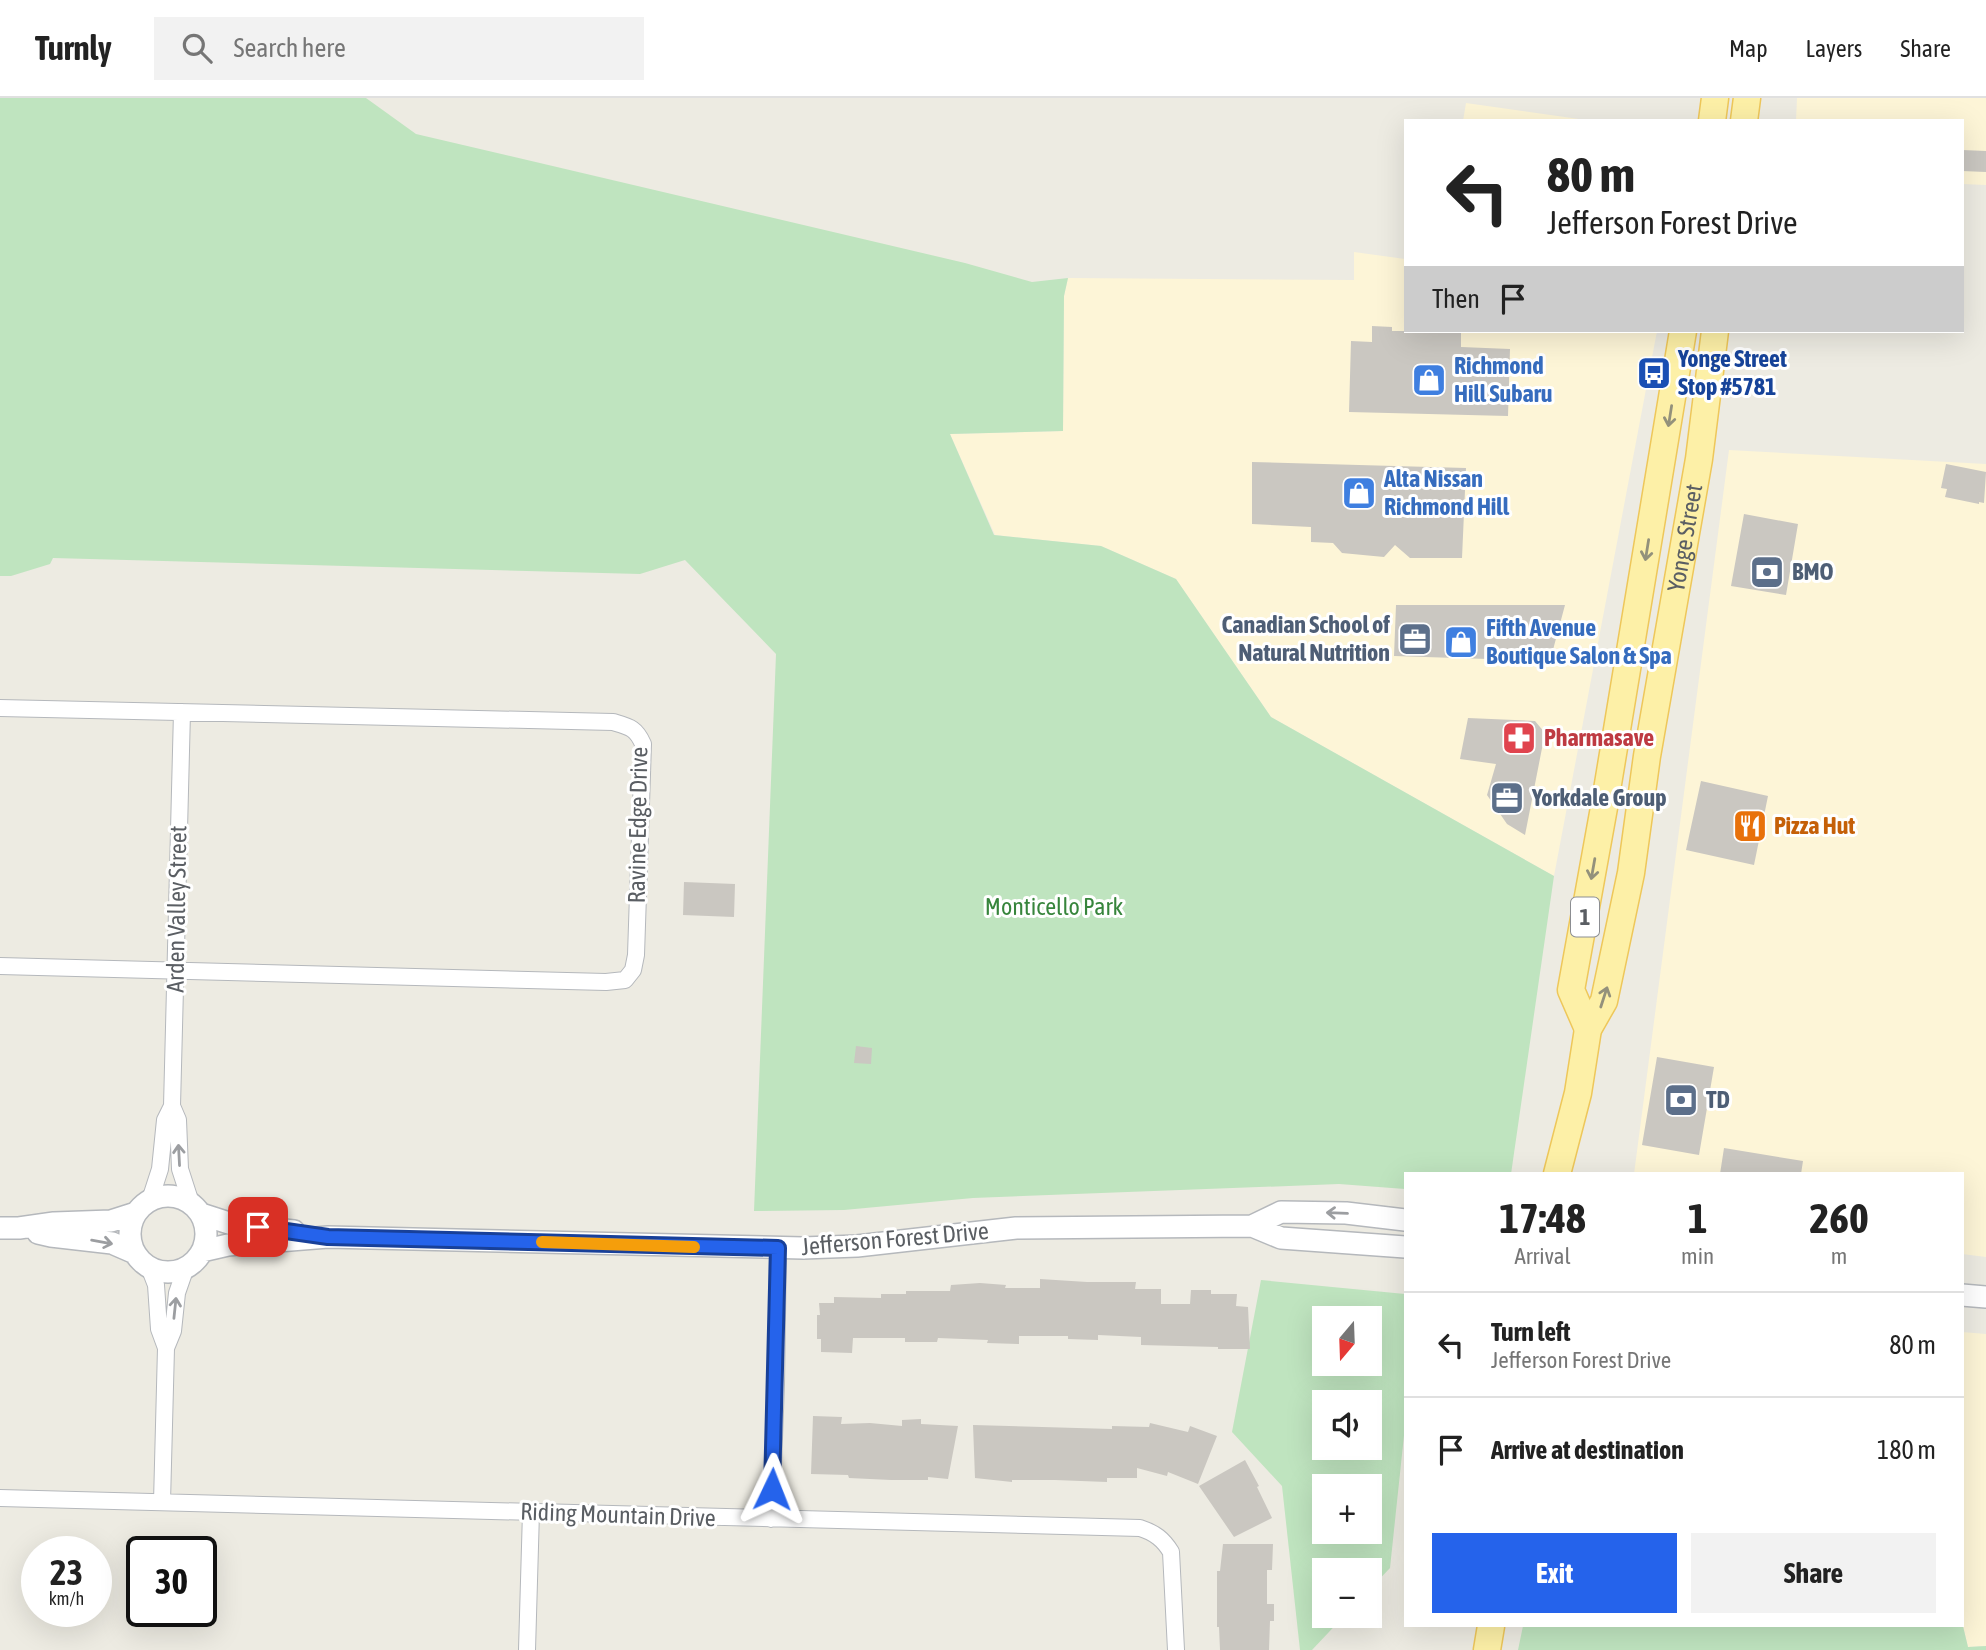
<!DOCTYPE html>
<html lang="en">
<head>
<meta charset="utf-8">
<style>
	:root { --surface:#fff; --page:#f2f2f2; --text:#222; --muted:#767676; --line:#e0e0e0; --accent:#2563eb }
	body { margin:0; font-family:"Asap Condensed",sans-serif; background:var(--page); color:var(--text); height:100vh; display:flex; flex-direction:column; font-size:26px; white-space:nowrap }
	* { box-sizing:border-box; margin:0 }
	p { font-size:23px; color:var(--muted) }
	.icon { flex:none; width:38px; height:38px; fill:none; stroke:currentColor; stroke-width:2; stroke-linecap:round; stroke-linejoin:round }
	.map { position:relative; flex:1; overflow:hidden }
	.side { position:absolute; left:1404px; top:1074px; width:560px; height:455px; display:flex; flex-direction:column; background:var(--surface); border-radius:0px; box-shadow:0 7px 28px #0002 }
	.side>* { flex:none }
	.guide { position:absolute; left:1404px; top:21px; width:560px; height:214px; border-radius:0px; box-shadow:0 7px 28px #0002; background:#fff; color:var(--text); overflow:hidden }
	.needle { width:46px; rotate:199deg }
	.buttons { position:absolute; left:1312px; top:1208px; display:grid; gap:14px }
	.buttons a { display:grid; place-items:center; width:70px; height:70px; border-radius:0px; background:var(--surface); box-shadow:0 7px 28px #0002; font-size:35px }
	.speed { position:absolute; left:21px; top:1438px; display:flex; gap:14px; font-size:35px; font-weight:700; text-align:center }
	.speed>* { display:grid; place-content:center; width:91px; height:91px; border-radius:50%; background:var(--surface); box-shadow:0 7px 28px #0002; line-height:1 }
	.speed small { font-size:18px; font-weight:400 }
	.speed .limit { border:4px solid #111; border-radius:10px; background:#fff; color:#111 }
	.pin { position:absolute; display:grid; place-items:center; width:60px; height:60px; color:#fff; margin:-30px; border-radius:14px; box-shadow:0 4px 10px #0006 }
	.me { position:absolute; width:77px; margin:-38px; rotate:2deg; stroke-linejoin:round; filter:drop-shadow(0 0 5px #0008) }
	.turn { display:flex; align-items:center; gap:24px; height:147px; padding:0 28px; font-size:32px }
	.turn .icon { width:91px; height:91px; stroke-width:2.5 }
	.turn b { display:block; font-size:49px; line-height:60px }
	.then { display:flex; align-items:center; height:66px; padding:0 28px; background:#0003; gap:14px; font-size:26px }
	.eta { display:flex; justify-content:space-evenly; align-items:center; height:119px; text-align:center }
	.eta b { font-size:42px; font-weight:700; line-height:49px }
	.button { display:flex; gap:14px; margin-top:auto; padding:14px 28px }
	.button a { flex:1; height:80px; border-radius:0px; background:var(--accent); color:#fff; font-size:28px; font-weight:700; line-height:80px; text-align:center }
	.button a+a { background:var(--page); color:var(--text) }
	ul { padding:0; list-style:none }
	li { display:flex; align-items:center; gap:21px; height:105px; padding:0 28px; border-top:2px solid var(--line) }
	li div { flex:1 }
	li b { display:block; font-size:26px }
	li em { font-style:normal }
	header { display:flex; align-items:center; gap:42px; box-sizing:border-box; height:98px; padding:0 35px; background:var(--surface); border-bottom:2px solid var(--line) }
	header strong { font-size:33px }
	nav { display:flex; gap:38px; margin-inline-start:auto; font-size:24px }
	.search { width:490px; height:63px; background:var(--page); display:flex; align-items:center; gap:18px; box-sizing:border-box; padding:0 24px; border-radius:0px; color:var(--muted); font-size:26px }
	.map>svg:first-child { display:block }
	.commercial { fill:#fdf5d7 }
	.green { fill:#bfe4bf; fill-rule:evenodd }
	.building { fill:#cac7c1 }
	.lines { fill:none; stroke-linecap:round; stroke-linejoin:round }
	.minor-casing { stroke:#b5b8bc; stroke-width:18 }
	.tertiary-casing { stroke:#b5b8bc; stroke-width:24 }
	.primary-casing { stroke:#eec75a; stroke-width:29 }
	.minor { stroke:#fff; stroke-width:16 }
	.tertiary { stroke:#fff; stroke-width:21 }
	.primary { stroke:#fdf0a7; stroke-width:26 }
	.oneway { stroke:#93917b }
	.oneway2 { stroke:#9c9ea1 }
	.route-casing { stroke:#184099; stroke-width:18 }
	.route { stroke:#2563eb; stroke-width:12 }
	.slow { stroke:#f59e0b; stroke-width:12 }
	.labels { text-anchor:middle; stroke-width:6; stroke-linejoin:round; paint-order:stroke }
	.shield { fill:#fff; stroke:#8c8e92; stroke-width:2 }
	.shield-label { font-size:23px; font-weight:bold; fill:#5a5e63 }
	.transit-label { font-size:24px; font-weight:bold; fill:#164399; stroke:#fff; text-anchor:start }
	.shop-label { font-size:24px; font-weight:bold; fill:#366cbe; stroke:#fff; text-anchor:start }
	.street-label { font-size:24px; fill:#5a5e63; stroke:#fff }
	.service-label { font-size:24px; font-weight:bold; fill:#4e5e75; stroke:#fff; text-anchor:start }
	.health-label { font-size:24px; font-weight:bold; fill:#be3a42; stroke:#fff; text-anchor:start }
	.food-label { font-size:24px; font-weight:bold; fill:#c56008; stroke:#fff; text-anchor:start }
	.park-label { font-size:24px; fill:#37853c; stroke:#fff }
</style>
</head>
<body>
<header>
<strong>Turnly</strong>
<div class="search"><svg class="icon" aria-label="search" viewBox="0 0 24 24"><circle cx="10" cy="10" r="6"/><path d="M15 15l6 6"/></svg>Search here</div>
<nav><a>Map</a><a>Layers</a><a>Share</a></nav>
</header>
<div class="map">
<svg width="1986" height="1552" viewBox="0 0 1986 1552">
	<rect width="100%" height="100%" fill="#edebe2"/>
	<path class="commercial" d="M1797,0h189v87l-24,-1v-63h-166z
		M1466,5l127,18h-130z
		M1354,154l51,7v72h252l-103,545 -283,-159 -95,-138 -75,-33 -106,-11 -45,-101 113,-3 1,-135 4,-18 286,2z
		M1729,352l257,14v793l-24,-3v-80h-328z
		M1962,1234l24,2v312l-18,1 -6,-25z"/>
	<path class="green" d="M0,0h366l50,36 549,129 67,19 36,-4 -4,18 -1,135 -113,3 44,101 107,11 75,33 95,138 283,159 -43,298h-106v15l-66,-5 -366,14 -129,12 -90,1 22,-557 -91,-94 -45,14 -587,-16 -3,6 -39,12h-11z
		M1261,1182l144,14v132l-15,142 -20,21v-19h-45v45h20l-33,35h-12l-18,-164 -50,-54zM1325,1220h45v45h-45zM1325,1304h45v45h-45zM1325,1388h45v45h-45z
		M1962,1524l6,25 18,-1v4h-468l5,-24h439z"/>
	<path class="building" d="M1962,52l24,1v21l-24,-1z
		M1372,228l20,1v4h69v16l49,2 -2,67 -159,-4 2,-71 21,1z
		M1252,364l214,6 -4,90h-52l-15,-13 -11,12 -42,-4 -9,-10 -22,-1v-15l-59,-3z
		M1946,366l40,8 -2,31 -5,-1v2l-34,-7 2,-8 -6,-1z
		M1744,416l54,10 -12,71 -55,-9z
		M1396,507h169l-15,56 -156,-5z
		M1468,620l67,3 10,12 -20,102 -18,-11 -20,-29 9,-31 -36,-5z
		M1701,683l67,15 -14,69 -68,-15z
		M684,784l51,2 -1,33 -51,-2z
		M856,948l16,2 -1,16 -17,-1z
		M1657,959l57,10 -15,88 -57,-10z
		M1724,1050l79,13 -2,13h-81z
		M1040,1181l47,3h49l-1,7h26v15h29l1,-14h20v4h26l-1,12 12,1 2,42h-32v-2l-77,-2v-8l-43,-2v5l-30,-1v-3h-49v8l-32,-1 1,-3 -50,-2 -1,4h-32v-4h-52l-1,15 -31,-1v-13h-4v-24h3l-1,-12h15v-6l47,1v-4h25v-3h44l1,-6 29,-2 26,2 -1,3h35z
		M813,1318l29,1 -1,7 29,-1 32,3v-6l19,-1v5l37,2 -10,53 -20,-2v3h-37l-42,-2 -1,-3 -37,-1z
		M1150,1325l38,9 2,-6 27,10 -19,48 -30,-12 -1,4 -30,-8v10h-30v4l-52,-2h-43v2l-37,-4 -2,-53 139,4v-3l37,1z
		M1245,1362l14,26 -2,1 15,31 -38,19 -35,-51z
		M1223,1446h50l-1,26h-5v34h7v17h-4l-1,29h-49l-1,-23h-2v-56h3z"/>
	<g class="lines">
		<g class="minor-casing">
			<path id="minor" d="M0,610l613,14c17,5 23,6 30,22l-7,211 -3,15 -8,10 -19,2 -606,-16
				M182,614l-10,394 6,14 2,49 11,34
				M150,1102l10,-31 5,-49 7,-14
				M149,1169l7,18 3,44 7,19 -4,154
				M166,1250l7,-17 4,-38 9,-26
				M0,1400l1140,30c15,5 23,11 31,24l5,98
				M771,1421l5,-135 2,-136
				M527,1552l4,-138"/>
		</g>
		<g class="tertiary-casing">
			<path id="tertiary" d="M130 1136a38 38 0 1 1 76 0a38 38 0 1 1-76 0Z
				M201,1116l34,11 59,6
				M1252,1128l29,12 124,9
				M0,1130h19l35,-5 57,-2 25,-8
				M38,1135l13,3 61,7 23,10
				M202,1153l26,-6 100,-8 475,11 54,-2 159,-18 236,-2 29,-14 65,1 59,7
				M1962,1197l24,2"/>
		</g>
		<g class="primary-casing">
			<g id="primary">
				<path d="M1712,23l3,-23"/>
				<path d="M1744,23l3,-23"/>
				<path d="M1588,931l-17,-39 34,-188 78,-471"/>
				<path id="s1" d="M1557,1076l21,-81 10,-64 16,-28 27,-128 16,-117 52,-297 16,-128"/>
				<path d="M1487,1552l4,-24"/>
			</g>
		</g>
		<use href="#minor" class="minor"/>
		<use href="#tertiary" class="tertiary"/>
		<use href="#primary" class="primary"/>
	</g>
	<defs><path id="oneway-shaft" d="M-6 0H5M1.5-3L5.5 0L1.5 3" fill="none" stroke-width="1.6" stroke-linecap="round" stroke-linejoin="round" transform="scale(1.75)"/></defs>
	<g class="oneway">
		<use href="#oneway-shaft" transform="translate(1670 318) rotate(99)"/>
		<use href="#oneway-shaft" transform="translate(1647 452) rotate(99)"/>
		<use href="#oneway-shaft" transform="translate(1593 771) rotate(100)"/>
		<use href="#oneway-shaft" transform="translate(1604 899) rotate(-72)"/>
	</g>
	<g class="oneway2">
		<use href="#oneway-shaft" transform="translate(179 1057) rotate(-93)"/>
		<use href="#oneway-shaft" transform="translate(1337 1115) rotate(-178)"/>
		<use href="#oneway-shaft" transform="translate(102 1144) rotate(10)"/>
		<use href="#oneway-shaft" transform="translate(175 1210) rotate(-84)"/>
	</g>
	<g class="lines">
		<g class="route-casing">
			<path id="route" d="M258,1129l70,10 450,11 -6,241"/>
		</g>
		<use href="#route" class="route"/>
		<path class="slow" d="M542,1144l152,5"/>
	</g>
	<defs>
		<g id="bus-square" transform="scale(1.75)"><rect x="-9" y="-9" width="18" height="18" rx="4" fill="#1a4fb4" stroke="#fff"/><path d="M-5-6H5V4H4V6H2V4H-2V6H-4V4H-5ZM-3.5-4V0h7V-4ZM-3.5 1.2v1.5H-2V1.2ZM2 1.2v1.5H3.5V1.2Z" fill="#fff"/></g>
		<g id="shop-square" transform="scale(1.75)"><rect x="-9" y="-9" width="18" height="18" rx="4" fill="#3f7fe0" stroke="#fff"/><path d="M-5-2.5h2.3a2.7 3.5 0 0 1 5.4 0H5L5.5 6h-11ZM-1.5-2.5h3a1.5 2.3 0 0 0-3 0Z" fill="#fff"/></g>
		<g id="bank-square" transform="scale(1.75)"><rect x="-9" y="-9" width="18" height="18" rx="4" fill="#5c6f8a" stroke="#fff"/><path d="M-6-4H6V4H-6ZM0-2.3a2.3 2.3 0 1 0 0 4.6a2.3 2.3 0 1 0 0-4.6Z" fill="#fff"/></g>
		<g id="office-square" transform="scale(1.75)"><rect x="-9" y="-9" width="18" height="18" rx="4" fill="#5c6f8a" stroke="#fff"/><path d="M-6-3h4V-5.5h4V-3h4V5H-6ZM-1-4.5V-3h2v-1.5ZM-6 0V1H6V0Z" fill="#fff"/></g>
		<g id="pharmacy-square" transform="scale(1.75)"><rect x="-9" y="-9" width="18" height="18" rx="4" fill="#e0444e" stroke="#fff"/><path d="M-2-6h4v4h4v4h-4v4h-4v-4h-4v-4h4Z" fill="#fff"/></g>
		<g id="restaurant-square" transform="scale(1.75)"><rect x="-9" y="-9" width="18" height="18" rx="4" fill="#e8710a" stroke="#fff"/><path d="M-5-6h1v4h1v-4h1v4h1v-4h1v5L-1.5 .5V6h-2V.5L-5-1ZM5-6V6H3V1.5H1.5Q1.5-4 5-6Z" fill="#fff"/></g>
	</defs>
	<g fill-rule="evenodd">
		<use href="#bus-square" x="1654" y="275"/>
		<use href="#shop-square" x="1429" y="282"/>
		<use href="#shop-square" x="1359" y="395"/>
		<use href="#bank-square" x="1767" y="474"/>
		<use href="#office-square" x="1415" y="541"/>
		<use href="#shop-square" x="1461" y="544"/>
		<use href="#pharmacy-square" x="1519" y="640"/>
		<use href="#office-square" x="1507" y="700"/>
		<use href="#restaurant-square" x="1750" y="728"/>
		<use href="#bank-square" x="1681" y="1002"/>
	</g>
	<g class="labels">
		<rect class="shield" x="1571" y="799.5" width="28" height="39" rx="5"/>
		<g class="shield-label">
			<text x="1585" y="827">1</text>
		</g>
		<g class="transit-label">
			<text x="1678" y="269">Yonge Street<tspan x="1678" dy="28">Stop #5781</tspan></text>
		</g>
		<g class="shop-label">
			<text x="1454" y="276">Richmond<tspan x="1454" dy="28">Hill Subaru</tspan></text>
			<text x="1384" y="389">Alta Nissan<tspan x="1384" dy="28">Richmond Hill</tspan></text>
			<text x="1486" y="538">Fifth Avenue<tspan x="1486" dy="28">Boutique Salon &amp; Spa</tspan></text>
		</g>
		<g class="street-label">
			<text dy="8" stroke="none"><textPath href="#s1" startOffset="651">Yonge Street</textPath></text>
			<text transform="translate(638 727) rotate(-89)" y="8">Ravine Edge Drive</text>
			<text transform="translate(177 811) rotate(-89)" y="8">Arden Valley Street</text>
			<text transform="translate(895 1141) rotate(-5)" y="8">Jefferson Forest Drive</text>
			<text transform="translate(618 1417) rotate(2)" y="8">Riding Mountain Drive</text>
		</g>
		<g class="service-label">
			<text x="1792" y="482">BMO</text>
			<text x="1390" y="535" text-anchor="end">Canadian School of<tspan x="1390" dy="28">Natural Nutrition</tspan></text>
			<text x="1532" y="708">Yorkdale Group</text>
			<text x="1706" y="1010">TD</text>
		</g>
		<g class="health-label">
			<text x="1544" y="648">Pharmasave</text>
		</g>
		<g class="food-label">
			<text x="1774" y="736">Pizza Hut</text>
		</g>
		<g class="park-label">
			<text x="1054" y="817">Monticello Park</text>
		</g>
	</g>
</svg>
<div class="buttons">
<a><svg class="needle" viewBox="-14 -14 28 28"><path d="M0-13l5 13h-10z" fill="#e53935"/><path d="M0 13l5-13h-10z" fill="#767676"/></svg></a>
<a><svg class="icon" aria-label="sound" viewBox="0 0 24 24"><path d="M4 9h4l5-4v14l-5-4H4zM17 9q2 3 0 6"/></svg></a>
<a>+</a>
<a>−</a>
</div>
<div class="speed"><div>23<small>km/h</small></div><div class="limit">30</div></div>
<div class="pin" style="left:258px;top:1129px;background:#d93025"><svg class="icon" aria-label="arrive" viewBox="0 0 24 24"><path d="M6 21V4h12l-3 4 3 4H6"/></svg></div>
<svg class="me" style="left:772px;top:1391px" viewBox="-20 -20 40 40"><path d="M0-17L14 15 0 8-14 15z" fill="#2563eb" stroke="#fff" stroke-width="4"/></svg>
<div class="guide">
<div class="turn"><svg class="icon" aria-label="left" viewBox="0 0 24 24"><path d="M17 20v-9H6M10 6l-5 5 5 5"/></svg><div><b>80 m</b>Jefferson Forest Drive</div></div>
<div class="then">Then<svg class="icon" aria-label="arrive" viewBox="0 0 24 24"><path d="M6 21V4h12l-3 4 3 4H6"/></svg></div>
</div>
<section class="side">
<div class="eta">
<div><b>17:48</b><p>Arrival</p></div>
<div><b>1</b><p>min</p></div>
<div><b>260</b><p>m</p></div>
</div>
<ul>
<li><svg class="icon" aria-label="left" viewBox="0 0 24 24"><path d="M17 20v-9H6M10 6l-5 5 5 5"/></svg><div><b>Turn left</b><p>Jefferson Forest Drive</p></div><em>80 m</em></li>
<li><svg class="icon" aria-label="arrive" viewBox="0 0 24 24"><path d="M6 21V4h12l-3 4 3 4H6"/></svg><div><b>Arrive at destination</b></div><em>180 m</em></li>
</ul>
<div class="button"><a>Exit</a><a>Share</a></div>
</section>
</div>
</body>
</html>
